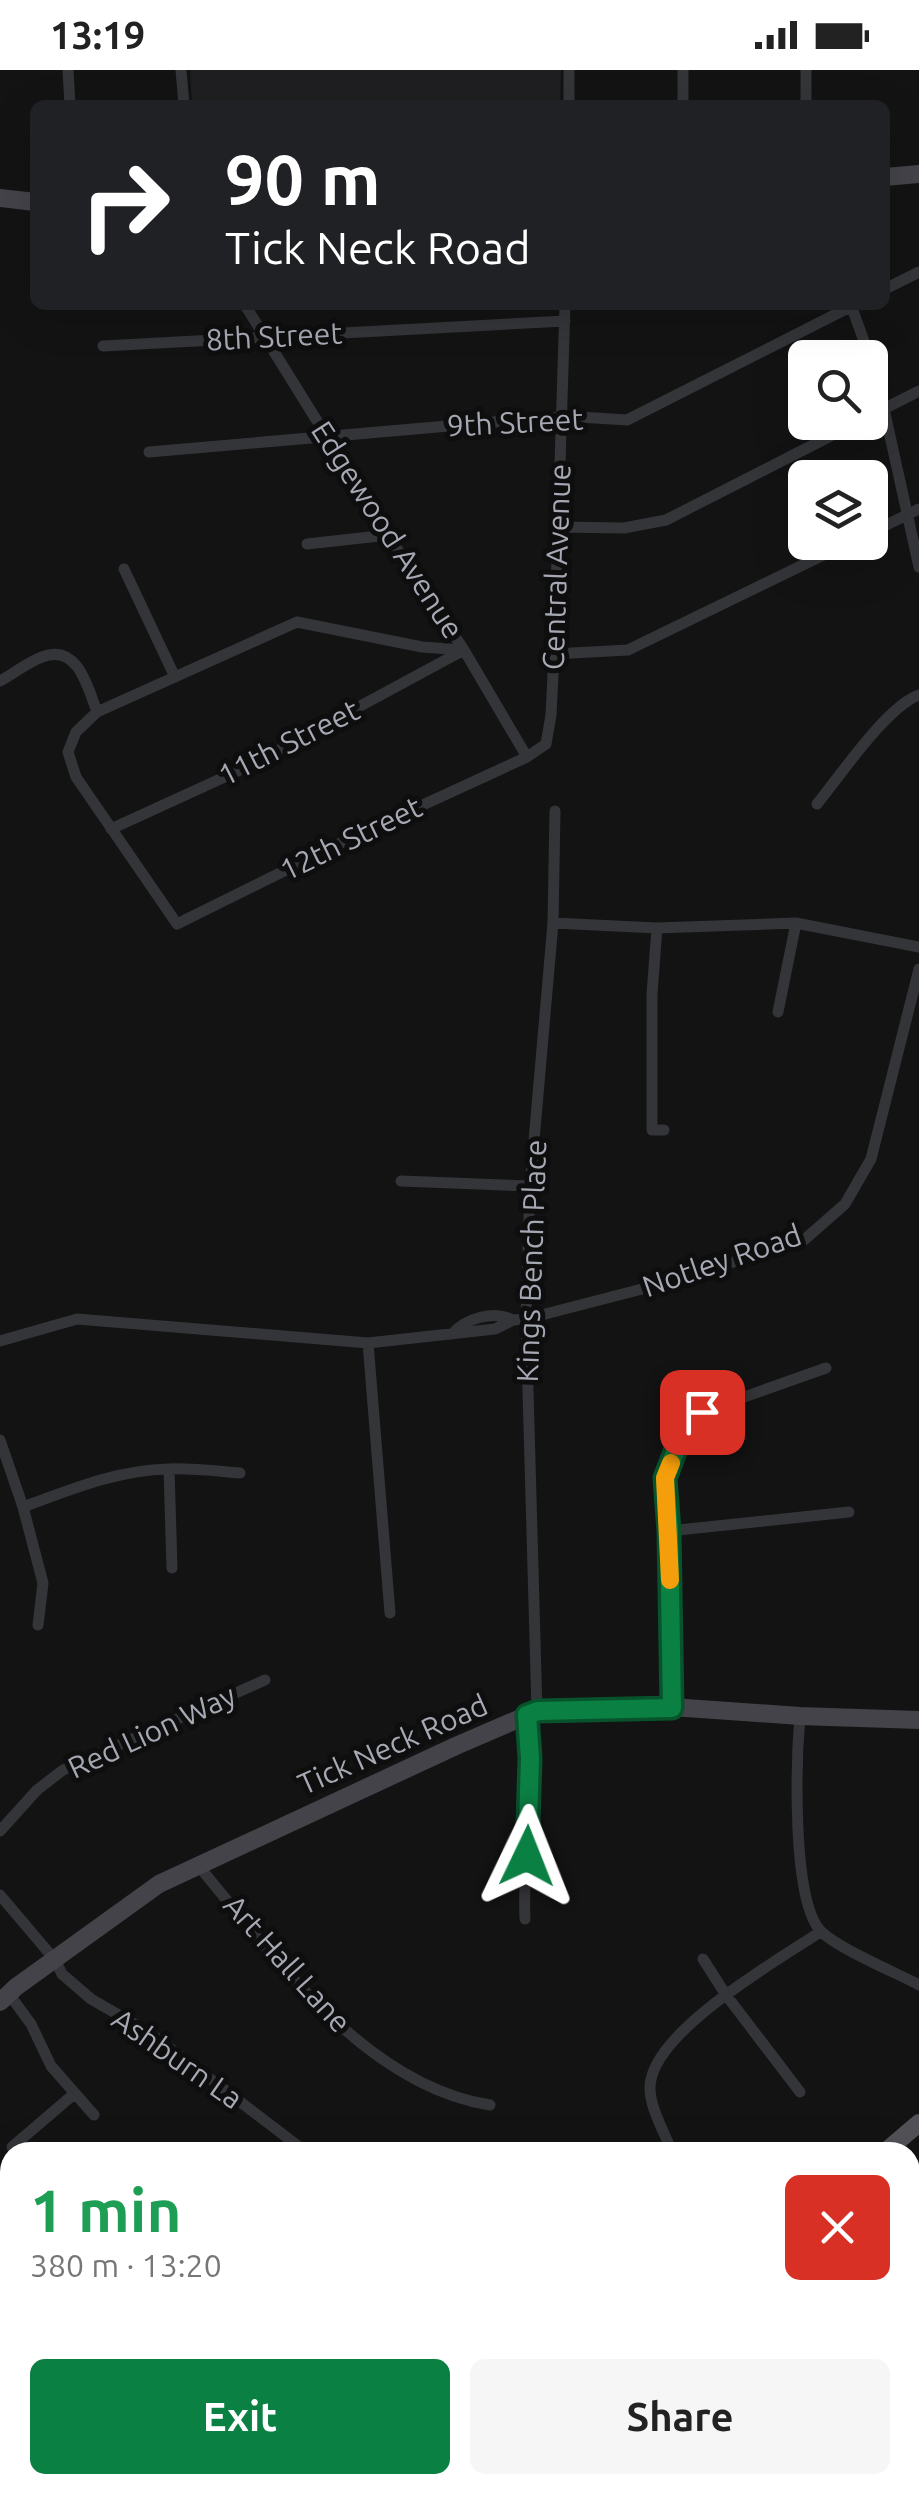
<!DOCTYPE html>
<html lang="en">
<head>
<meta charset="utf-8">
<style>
	:root { --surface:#fff; --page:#f6f6f6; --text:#222; --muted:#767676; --accent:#0b8043 }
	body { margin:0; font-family:Ubuntu,sans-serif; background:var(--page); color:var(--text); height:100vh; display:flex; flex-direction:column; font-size:38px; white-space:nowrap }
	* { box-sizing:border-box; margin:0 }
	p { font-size:32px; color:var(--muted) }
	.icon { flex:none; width:55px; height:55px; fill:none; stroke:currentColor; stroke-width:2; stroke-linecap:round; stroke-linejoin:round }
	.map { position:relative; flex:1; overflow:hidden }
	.side { position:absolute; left:0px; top:2072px; width:920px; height:352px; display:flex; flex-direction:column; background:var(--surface); border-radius:30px 30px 0 0; box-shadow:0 10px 40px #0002 }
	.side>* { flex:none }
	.banner { position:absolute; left:30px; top:30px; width:860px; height:210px; border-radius:15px; box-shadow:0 10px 40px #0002; background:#202124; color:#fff; overflow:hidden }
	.tools { position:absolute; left:788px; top:270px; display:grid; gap:20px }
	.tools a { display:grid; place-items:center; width:100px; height:100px; border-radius:15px; background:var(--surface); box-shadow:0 10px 40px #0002; font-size:50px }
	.pin { position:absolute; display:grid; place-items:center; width:85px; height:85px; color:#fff; margin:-42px; border-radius:20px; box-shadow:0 5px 15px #0006 }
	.me { position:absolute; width:110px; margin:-55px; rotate:2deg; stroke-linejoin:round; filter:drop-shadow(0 0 8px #0008) }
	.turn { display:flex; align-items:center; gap:35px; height:210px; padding:0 30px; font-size:45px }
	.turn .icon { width:130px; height:130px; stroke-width:2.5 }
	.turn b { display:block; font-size:70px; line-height:85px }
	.round { display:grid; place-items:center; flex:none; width:105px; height:105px; border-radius:15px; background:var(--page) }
	.headline { display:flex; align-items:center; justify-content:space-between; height:170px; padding:0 30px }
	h1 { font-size:60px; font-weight:700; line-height:75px; color:#1e9e55 }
	.button { display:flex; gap:20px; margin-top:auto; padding:20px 30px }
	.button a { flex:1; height:115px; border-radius:15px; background:var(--accent); color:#fff; font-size:40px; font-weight:700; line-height:115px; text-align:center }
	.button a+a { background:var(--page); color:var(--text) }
	.status { display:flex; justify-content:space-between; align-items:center; height:70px; padding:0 50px; background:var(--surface); direction:ltr }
	.status svg { height:28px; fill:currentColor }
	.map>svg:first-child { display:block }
	.built { fill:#1f1f21 }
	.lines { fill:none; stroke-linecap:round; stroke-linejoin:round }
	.river { stroke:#2b3036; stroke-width:18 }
	.street { stroke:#343539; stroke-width:11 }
	.secondary { stroke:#434349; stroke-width:18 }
	.primary { stroke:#515157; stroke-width:18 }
	.route-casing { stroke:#07532c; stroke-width:25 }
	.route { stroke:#0b8043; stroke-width:18 }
	.slow { stroke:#f59e0b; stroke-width:18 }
	.labels { text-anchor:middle; stroke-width:10; stroke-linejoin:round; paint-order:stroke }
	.street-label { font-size:30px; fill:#a6a9b3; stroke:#0e0e0f }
</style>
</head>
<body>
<div class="status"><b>13:19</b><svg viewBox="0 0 49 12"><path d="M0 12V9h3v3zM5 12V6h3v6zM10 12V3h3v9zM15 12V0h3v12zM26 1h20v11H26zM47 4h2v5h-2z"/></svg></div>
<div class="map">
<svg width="919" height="2423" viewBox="0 0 919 2423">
	<rect width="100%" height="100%" fill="#131314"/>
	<path class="built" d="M190,0h371l-1,35h-368z"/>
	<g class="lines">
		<path class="river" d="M910,2312l9,-5"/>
		<path class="street" d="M68,0l2,35
			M181,0l3,35
			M806,0v35
			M569,35v-35
			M683,35v-35
			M885,219l34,-17
			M245,235l143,230 76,115 63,107
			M851,235l19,53
			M103,276l462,-25
			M870,289l14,50 35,158
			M870,346l49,-25
			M149,382l414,-36 64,4 227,-115
			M559,457l65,1 42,-8 192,-98
			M870,463l49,-24
			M307,474l81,-9
			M124,499l51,108
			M464,580l-42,-3 -125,-25 -200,90 -21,20 -8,20 8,25 101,147 174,-86 176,-81 19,-13 5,-29 3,-61 11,-349
			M554,584l74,-4 222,-108
			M0,611c13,-7 28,-19 42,-24 36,-14 46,31 55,55
			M817,734c23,-28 70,-98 102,-109
			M111,759l142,-65 211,-114
			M553,853l104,5 139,-5 123,24
			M657,858l-5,66v136h12
			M778,942l18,-89
			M401,1111l129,5
			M452,1264c14,-16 42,-24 61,-14
			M0,1271l77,-22 291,24 127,-14 18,-9 13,-1 143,-37 135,-42 41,-36 26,-45 48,-190
			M368,1273l22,270
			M0,1370l23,67 20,76 -5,42
			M169,1399l3,99
			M23,1437c47,-17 94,-37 145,-38 24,-1 48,2 72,4
			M669,1461l180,-19
			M672,1637l-3,-176 -4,-53 19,-49 18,-17 124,-44
			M537,1641l-11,-392 4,-133 23,-263 2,-112
			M800,1646c-4,45 -8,179 19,213 13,17 78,44 100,56
			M0,1761l37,-41 26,-20 202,-90
			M198,1795c75,91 168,221 292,240
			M0,1825l55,65 7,14 29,25 59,34 156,119
			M525,1849c-1,-22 0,-41 2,-63 5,-46 4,-95 0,-141
			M703,1889l23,36 74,97
			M9,1924l22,30 20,42 43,49
			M12,2077l62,-53
			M672,2082c-7,-19 -23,-45 -22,-66 3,-55 127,-125 170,-154
			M0,2316l10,3
			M58,2415l1,8
			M281,2415l7,8
			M367,2423l9,-8"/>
		<path class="secondary" d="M885,107l34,-3
			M0,128l35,4
			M0,1932l16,-15 143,-103 299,-139 79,-34 135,-4 128,9 119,4"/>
		<path class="primary" d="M885,2082l34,-29
			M508,2423l9,-8"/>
	</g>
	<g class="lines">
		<g class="route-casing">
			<path id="route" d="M527,1786l3,-98 -3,-43 11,-4 134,-3 -3,-177 -4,-53 19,-49 18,-17"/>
		</g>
		<use href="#route" class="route"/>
		<path class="slow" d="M670,1510l-5,-102 6,-15"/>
	</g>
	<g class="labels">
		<g class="street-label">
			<text transform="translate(274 267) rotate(-3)" y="10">8th Street</text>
			<text transform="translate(515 353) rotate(-3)" y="10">9th Street</text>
			<text transform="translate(387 460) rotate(57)" y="10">Edgewood Avenue</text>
			<text transform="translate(557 497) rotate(-88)" y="10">Central Avenue</text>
			<text transform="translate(289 673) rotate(-27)" y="10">11th Street</text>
			<text transform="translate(351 769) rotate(-26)" y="10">12th Street</text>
			<text transform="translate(532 1191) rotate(-88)" y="10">Kings Bench Place</text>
			<text transform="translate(722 1191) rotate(-19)" y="10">Notley Road</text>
			<text transform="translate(152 1662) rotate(-25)" y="10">Red Lion Way</text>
			<text transform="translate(393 1675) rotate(-24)" y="10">Tick Neck Road</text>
			<text transform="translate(287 1894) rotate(48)" y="10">Art Hall Lane</text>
			<text transform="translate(177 1989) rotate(35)" y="10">Ashburn La</text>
		</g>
	</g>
</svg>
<div class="tools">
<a><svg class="icon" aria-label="search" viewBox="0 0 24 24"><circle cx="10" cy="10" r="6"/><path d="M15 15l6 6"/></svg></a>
<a><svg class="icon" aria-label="layers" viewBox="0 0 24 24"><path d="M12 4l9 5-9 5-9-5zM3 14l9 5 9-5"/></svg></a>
</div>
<div class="pin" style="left:702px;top:1342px;background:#d93025"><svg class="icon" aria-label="arrive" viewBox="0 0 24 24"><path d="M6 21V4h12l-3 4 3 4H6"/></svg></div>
<svg class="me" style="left:527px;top:1786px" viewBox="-20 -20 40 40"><path d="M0-17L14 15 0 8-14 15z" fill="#0b8043" stroke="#fff" stroke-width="4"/></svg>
<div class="banner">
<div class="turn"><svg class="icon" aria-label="right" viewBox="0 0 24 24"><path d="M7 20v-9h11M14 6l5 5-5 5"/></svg><div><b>90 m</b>Tick Neck Road</div></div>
</div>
<section class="side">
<div class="headline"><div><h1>1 min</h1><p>380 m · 13:20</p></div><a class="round" style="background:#d93025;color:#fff"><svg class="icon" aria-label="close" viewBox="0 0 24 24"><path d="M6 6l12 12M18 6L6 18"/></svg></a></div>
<div class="button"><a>Exit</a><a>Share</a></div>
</section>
</div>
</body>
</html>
